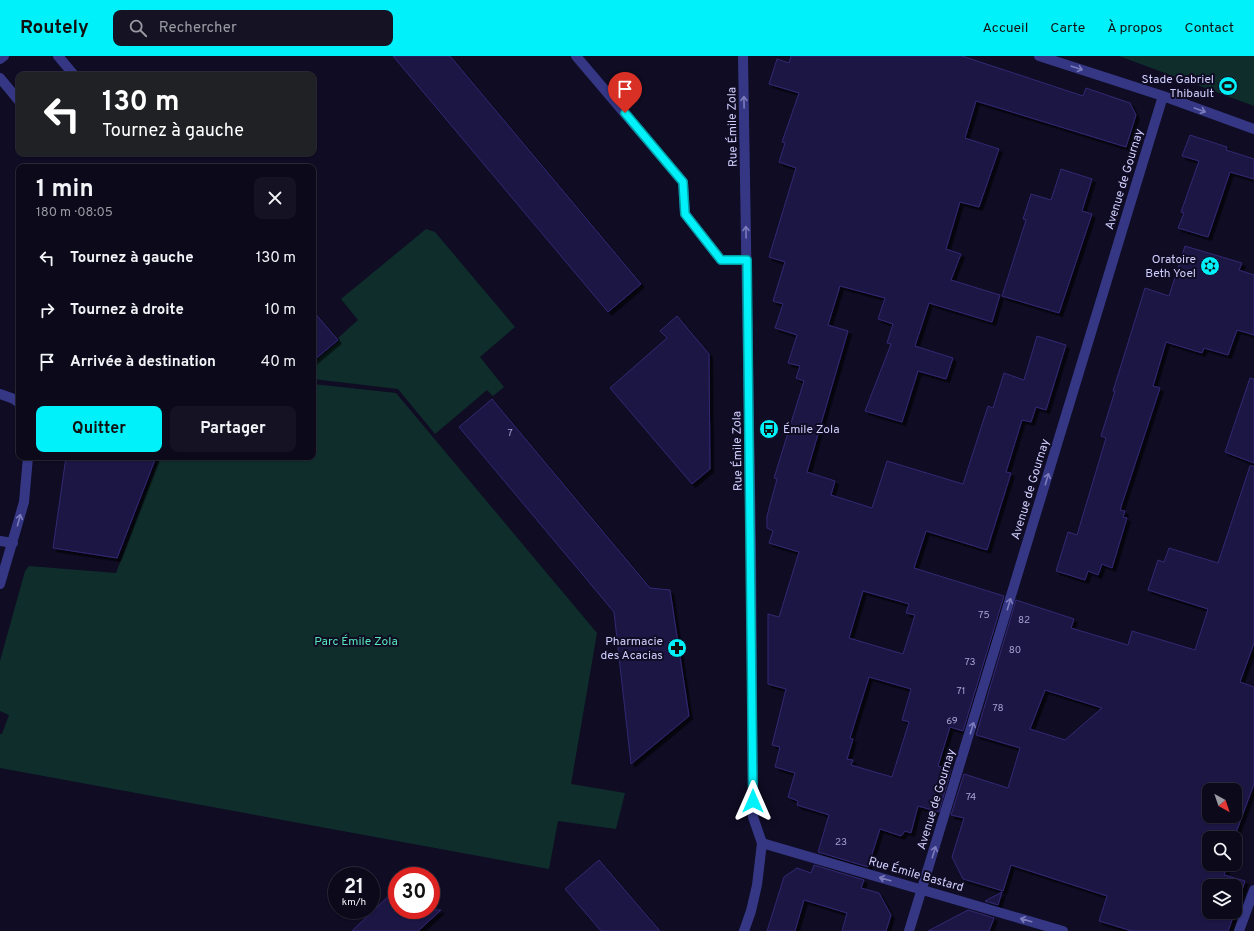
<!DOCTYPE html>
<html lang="fr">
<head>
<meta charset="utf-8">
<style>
	:root { --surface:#0b091a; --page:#141223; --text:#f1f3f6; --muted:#9a9aa2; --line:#2b2a39; --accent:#00f1fa }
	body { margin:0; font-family:Overpass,sans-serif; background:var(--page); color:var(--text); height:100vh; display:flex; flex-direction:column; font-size:15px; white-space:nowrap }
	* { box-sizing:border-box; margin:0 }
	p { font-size:13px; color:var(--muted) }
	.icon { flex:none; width:22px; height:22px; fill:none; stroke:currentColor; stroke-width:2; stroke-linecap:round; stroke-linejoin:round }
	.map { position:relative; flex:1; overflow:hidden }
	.panel { position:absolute; left:16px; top:108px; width:300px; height:296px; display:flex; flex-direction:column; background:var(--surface); border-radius:8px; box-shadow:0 1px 3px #0004,0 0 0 1px var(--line) }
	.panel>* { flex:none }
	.hud { position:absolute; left:16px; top:16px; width:300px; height:84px; border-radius:8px; box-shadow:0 1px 3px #0004,0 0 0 1px var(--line); background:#202124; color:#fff; overflow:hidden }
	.needle { width:26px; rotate:140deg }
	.buttons { position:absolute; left:1202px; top:727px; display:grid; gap:8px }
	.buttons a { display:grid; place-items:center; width:40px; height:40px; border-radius:8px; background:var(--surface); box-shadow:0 1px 3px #0004,0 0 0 1px var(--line); font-size:20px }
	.speed { position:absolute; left:328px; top:811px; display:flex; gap:8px; font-size:20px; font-weight:700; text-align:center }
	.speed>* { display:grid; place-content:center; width:52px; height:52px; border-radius:50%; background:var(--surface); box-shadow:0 1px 3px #0004,0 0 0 1px var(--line); line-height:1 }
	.speed small { font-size:10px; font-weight:400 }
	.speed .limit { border:6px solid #d22; background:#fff; color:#111 }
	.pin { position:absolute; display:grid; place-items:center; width:34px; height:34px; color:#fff; margin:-41px -17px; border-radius:50% 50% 50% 0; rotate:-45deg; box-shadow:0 0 4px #0007 }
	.pin .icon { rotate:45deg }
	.me { position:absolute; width:44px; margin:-22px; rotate:0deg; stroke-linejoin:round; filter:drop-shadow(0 0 3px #0008) }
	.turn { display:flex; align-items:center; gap:14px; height:84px; padding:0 20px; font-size:18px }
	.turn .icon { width:52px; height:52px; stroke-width:2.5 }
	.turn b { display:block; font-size:28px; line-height:34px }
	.round { display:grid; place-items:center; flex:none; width:42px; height:42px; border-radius:8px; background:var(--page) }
	.summary { display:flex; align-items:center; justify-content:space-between; height:68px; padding:0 20px }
	h1 { font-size:24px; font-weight:700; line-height:30px }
	.cta { display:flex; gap:8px; margin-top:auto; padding:8px 20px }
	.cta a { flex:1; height:46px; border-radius:8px; background:var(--accent); color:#111; font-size:16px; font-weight:700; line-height:46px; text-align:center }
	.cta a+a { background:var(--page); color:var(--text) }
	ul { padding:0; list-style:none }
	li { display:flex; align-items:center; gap:12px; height:52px; padding:0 20px }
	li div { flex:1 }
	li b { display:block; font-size:15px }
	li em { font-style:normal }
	header { display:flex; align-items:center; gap:24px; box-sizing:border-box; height:56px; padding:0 20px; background:var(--accent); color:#111 }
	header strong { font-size:19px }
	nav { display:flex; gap:22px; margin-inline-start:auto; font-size:14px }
	.search { width:280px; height:36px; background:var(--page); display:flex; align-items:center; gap:10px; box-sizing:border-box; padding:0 14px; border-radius:8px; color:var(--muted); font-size:15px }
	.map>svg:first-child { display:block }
	.green { fill:#0f2e2b }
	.building { fill:#1e1745; stroke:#322873; fill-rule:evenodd; filter:url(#shadow) }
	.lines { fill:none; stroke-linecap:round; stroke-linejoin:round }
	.minor { stroke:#353785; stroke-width:10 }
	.oneway { stroke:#7b7bbc }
	.route-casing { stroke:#009da2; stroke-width:10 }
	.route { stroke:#00f1fa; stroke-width:7 }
	.labels { text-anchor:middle; stroke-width:4; stroke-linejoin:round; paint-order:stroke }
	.number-label { font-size:10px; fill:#a4a1d0 }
	.poi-label { font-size:12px; fill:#d1cfff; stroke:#0f0c23; text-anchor:end }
	.street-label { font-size:12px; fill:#d1cfff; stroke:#0f0c23 }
	.park-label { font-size:12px; fill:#54e6b8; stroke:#0f0c23 }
</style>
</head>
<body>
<header>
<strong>Routely</strong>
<div class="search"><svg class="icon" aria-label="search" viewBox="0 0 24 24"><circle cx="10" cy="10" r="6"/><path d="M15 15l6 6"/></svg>Rechercher</div>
<nav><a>Accueil</a><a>Carte</a><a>À propos</a><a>Contact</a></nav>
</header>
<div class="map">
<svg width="1254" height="875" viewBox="0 0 1254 875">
	<defs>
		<filter id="shadow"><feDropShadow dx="3.5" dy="3.5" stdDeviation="0" flood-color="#0009"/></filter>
	</defs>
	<rect width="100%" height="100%" fill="#0f0c23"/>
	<path class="green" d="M1119,0h135v50z
		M426,173l9,3 80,95 -35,30 24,30 -11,9 -6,-6 -52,44 -37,-45 -85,-10v-16l27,-23 -2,-2 20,-18 -17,-21z
		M313,328l83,9 201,240 -26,151 54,9 -9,36 -58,-8 -9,48 -549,-101v-34h2l7,-19 -9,-4v-50l25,-90 4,-5 87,7 44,-116h153z"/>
	<path class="building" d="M393,0h57l191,228 -33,28z
		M791,0h171l121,40 3,-8 44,15 6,12 -10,32 -150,-46 -11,37 34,11 -20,58 -19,-5 -14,47 15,5 -10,26 49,15 -8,27 -63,-19 -14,43 38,12 -7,21 -28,-8 -16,51 -37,-11 26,-67 -4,-1 6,-19 -15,-5 7,-21 -45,-12 -12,39 20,6 -41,141 28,9 -4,14 41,13 15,-47 76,23 25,-78 5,2 11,-35 20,7 13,-44 29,9 -20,65 -10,-3 -5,15 -9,-2 -16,52 5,1 -24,77 -61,-19 -12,37 90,28 -41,135 -13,-4 -12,39 13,4 -12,42 -21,-6 -7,27 -6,-2 -4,5 -21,-7 -12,38 -50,-15 11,-37 -32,-10 1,-4 -10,-4 7,-24 -20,-6 5,-20 -8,-2 14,-56 -18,-5v-70l11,3 20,-65 -30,-9 4,-12 -6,-3v-12l10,-37 -3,-1 30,-97 -8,-3 4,-12 -12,-3 9,-28 -22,-7 8,-24 -10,-3 12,-39 -16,-5 27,-89 -17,-6 6,-19 -3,-1 17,-49 -30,-9 8,-25 12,4zM863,535l46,13 -3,9 9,2 -12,39 -54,-16zM869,621l42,12 -9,31 7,2 -17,55 -41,-12 2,-5 -6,-1 6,-20 -3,-1z
		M1190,79l37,12 -1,3 28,9v20l-24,-7 -22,65 -30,-9 6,-15 -3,-1 18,-51 -17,-5z
		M1061,113l31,10 -10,32 10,3 -33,99 -57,-17 24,-76 -3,-1 8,-25 20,6z
		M1185,190l57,17 -3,7 15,5v60l-17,-5 -9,25 -24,-7 -2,5 -36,-11 -13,44 7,2 -40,122 5,1 -2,6 4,1 -15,50 -10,-4 -4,11 -10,-4 -3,9 -29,-9 12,-39 9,3 29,-97 -5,-2 14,-45h-2l32,-103 24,8z
		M313,255l25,29 -25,21z
		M677,260l32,38 1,115 -18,15 -82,-96 57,-50 -7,-7z
		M1250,322l4,1v84l-29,-11z
		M492,343l158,189 20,2 19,126 -58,48 -17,-152 -155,-185z
		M66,401h90l-39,101 -64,-10z
		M1250,410h4v177l-14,39 14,5v97l-20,54h-25v26h19l-4,11 21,6 -10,30v-25h-26v26h26l-7,19h-96l-33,-10 8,-25 -96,-31 -8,26 -40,-12 -11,-22 12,-39 -13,-3 13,-41 44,14 12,-40 -44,-13 40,-135 58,19 -3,9 57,17 4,-14 63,19 13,-41 -60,-19 10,-30 6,2 5,-14 49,15zM1045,634l57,18 -37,32 -35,-11zM1209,734h26v26h-26z
		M599,804l61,71h-59l-36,-42z
		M814,809l50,15 -3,8 18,5 12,22 -5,16h-44l5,-18 -43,-13 -9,31h-28l17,-54 13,-9 14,5z
		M397,832v22h44l-23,21h-66z
		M1002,836l-4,13 -13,-4z
		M968,854l26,8 -5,13h-61z"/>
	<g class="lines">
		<path class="minor" d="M58,0l16,19
			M576,0l107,126 2,32 36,46h26
			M743,0l8,492 2,269 9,26 -5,42 -6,26 -7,20
			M1039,0l124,40 91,33
			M0,3l4,-3
			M0,22l19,23
			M0,338l14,5 5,4
			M0,485l13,2
			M0,528l24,-82 4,-45
			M762,787l301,88
			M909,875l254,-835
			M1239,875l15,-41"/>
	</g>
	<defs><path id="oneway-shaft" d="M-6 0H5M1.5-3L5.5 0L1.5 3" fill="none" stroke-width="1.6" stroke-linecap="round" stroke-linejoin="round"/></defs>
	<g class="oneway">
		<use href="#oneway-shaft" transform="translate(1077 12) rotate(18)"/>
		<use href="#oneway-shaft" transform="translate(744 46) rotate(-91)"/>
		<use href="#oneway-shaft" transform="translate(1200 54) rotate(20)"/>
		<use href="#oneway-shaft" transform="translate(746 176) rotate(-91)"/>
		<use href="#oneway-shaft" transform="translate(1047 423) rotate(-73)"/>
		<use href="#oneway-shaft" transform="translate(19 464) rotate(-75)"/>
		<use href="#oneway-shaft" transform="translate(1009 548) rotate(-73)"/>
		<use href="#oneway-shaft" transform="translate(972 672) rotate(-73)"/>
		<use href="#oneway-shaft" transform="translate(934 796) rotate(-73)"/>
		<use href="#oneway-shaft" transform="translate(885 823) rotate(-164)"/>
		<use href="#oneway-shaft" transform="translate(1026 864) rotate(-164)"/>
	</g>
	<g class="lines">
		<g class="route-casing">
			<path id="route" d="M625,57l58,69 2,32 36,46h26l6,541"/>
		</g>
		<use href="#route" class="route"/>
	</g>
	<defs>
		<g id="stadium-disc" transform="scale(1)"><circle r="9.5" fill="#00f1fa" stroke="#0f0c23"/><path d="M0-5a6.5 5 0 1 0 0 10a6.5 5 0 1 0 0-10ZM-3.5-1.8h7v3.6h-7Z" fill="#111"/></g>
		<g id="synagogue-disc" transform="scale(1)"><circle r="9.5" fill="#00f1fa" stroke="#0f0c23"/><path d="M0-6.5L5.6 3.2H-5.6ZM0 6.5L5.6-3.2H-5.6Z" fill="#111"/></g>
		<g id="bus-disc" transform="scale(1)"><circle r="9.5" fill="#00f1fa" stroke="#0f0c23"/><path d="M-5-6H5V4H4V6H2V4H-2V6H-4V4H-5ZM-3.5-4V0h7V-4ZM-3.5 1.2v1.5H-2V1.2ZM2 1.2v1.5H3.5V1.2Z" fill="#111"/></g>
		<g id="pharmacy-disc" transform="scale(1)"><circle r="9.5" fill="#00f1fa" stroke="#0f0c23"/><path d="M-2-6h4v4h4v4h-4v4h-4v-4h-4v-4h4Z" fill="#111"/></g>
	</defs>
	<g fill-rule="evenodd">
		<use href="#stadium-disc" x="1228" y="30"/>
		<use href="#synagogue-disc" x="1210" y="210"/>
		<use href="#bus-disc" x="769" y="373"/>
		<use href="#pharmacy-disc" x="677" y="592"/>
	</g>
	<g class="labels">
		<g class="number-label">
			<text x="510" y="380">7</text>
			<text x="984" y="562">75</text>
			<text x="1024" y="567">82</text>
			<text x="1015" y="597">80</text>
			<text x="970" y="609">73</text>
			<text x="961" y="638">71</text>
			<text x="998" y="655">78</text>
			<text x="952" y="668">69</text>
			<text x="971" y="744">74</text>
			<text x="841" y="789">23</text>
		</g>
		<g class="poi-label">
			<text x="1214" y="27">Stade Gabriel<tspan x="1214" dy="14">Thibault</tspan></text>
			<text x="1196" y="207">Oratoire<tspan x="1196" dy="14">Beth Yoel</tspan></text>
			<text x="783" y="377" text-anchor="start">Émile Zola</text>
			<text x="663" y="589">Pharmacie<tspan x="663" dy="14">des Acacias</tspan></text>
		</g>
		<g class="street-label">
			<text transform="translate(732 71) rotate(-91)" y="4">Rue Émile Zola</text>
			<text transform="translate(1124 123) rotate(-73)" y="4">Avenue de Gournay</text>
			<text transform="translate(737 395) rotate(-91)" y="4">Rue Émile Zola</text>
			<text transform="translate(1030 433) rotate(-73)" y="4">Avenue de Gournay</text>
			<text transform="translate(936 743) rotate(-73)" y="4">Avenue de Gournay</text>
			<text transform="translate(916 818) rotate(16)" y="4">Rue Émile Bastard</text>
		</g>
		<g class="park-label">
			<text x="356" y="589">Parc Émile Zola</text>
		</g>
	</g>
</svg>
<div class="buttons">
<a><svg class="needle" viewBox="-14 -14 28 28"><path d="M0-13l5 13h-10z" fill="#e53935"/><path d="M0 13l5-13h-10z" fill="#9a9aa2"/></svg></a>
<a><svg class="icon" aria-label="search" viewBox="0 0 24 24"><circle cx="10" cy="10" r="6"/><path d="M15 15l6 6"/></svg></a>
<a><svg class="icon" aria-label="layers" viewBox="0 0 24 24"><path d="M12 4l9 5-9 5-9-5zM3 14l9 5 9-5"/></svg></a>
</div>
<div class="speed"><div>21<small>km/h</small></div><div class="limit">30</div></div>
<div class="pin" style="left:625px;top:57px;background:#d93025"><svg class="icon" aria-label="arrive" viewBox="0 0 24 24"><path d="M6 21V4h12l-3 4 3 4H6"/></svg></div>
<svg class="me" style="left:753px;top:745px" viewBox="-20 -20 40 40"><path d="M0-17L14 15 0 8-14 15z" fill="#00f1fa" stroke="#fff" stroke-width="4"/></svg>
<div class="hud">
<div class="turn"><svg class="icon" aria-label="left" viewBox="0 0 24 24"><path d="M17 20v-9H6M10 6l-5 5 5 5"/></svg><div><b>130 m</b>Tournez à gauche</div></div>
</div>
<section class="panel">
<div class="summary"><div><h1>1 min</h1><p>180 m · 08:05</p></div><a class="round"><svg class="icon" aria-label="close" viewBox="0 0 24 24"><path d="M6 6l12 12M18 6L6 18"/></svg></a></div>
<ul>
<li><svg class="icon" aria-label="left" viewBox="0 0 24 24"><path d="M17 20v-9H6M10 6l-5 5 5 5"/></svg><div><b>Tournez à gauche</b></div><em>130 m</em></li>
<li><svg class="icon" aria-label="right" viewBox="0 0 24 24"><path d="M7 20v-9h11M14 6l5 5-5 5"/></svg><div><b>Tournez à droite</b></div><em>10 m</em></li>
<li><svg class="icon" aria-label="arrive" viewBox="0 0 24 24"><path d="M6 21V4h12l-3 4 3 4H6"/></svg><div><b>Arrivée à destination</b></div><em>40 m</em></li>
</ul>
<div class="cta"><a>Quitter</a><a>Partager</a></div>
</section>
</div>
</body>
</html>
